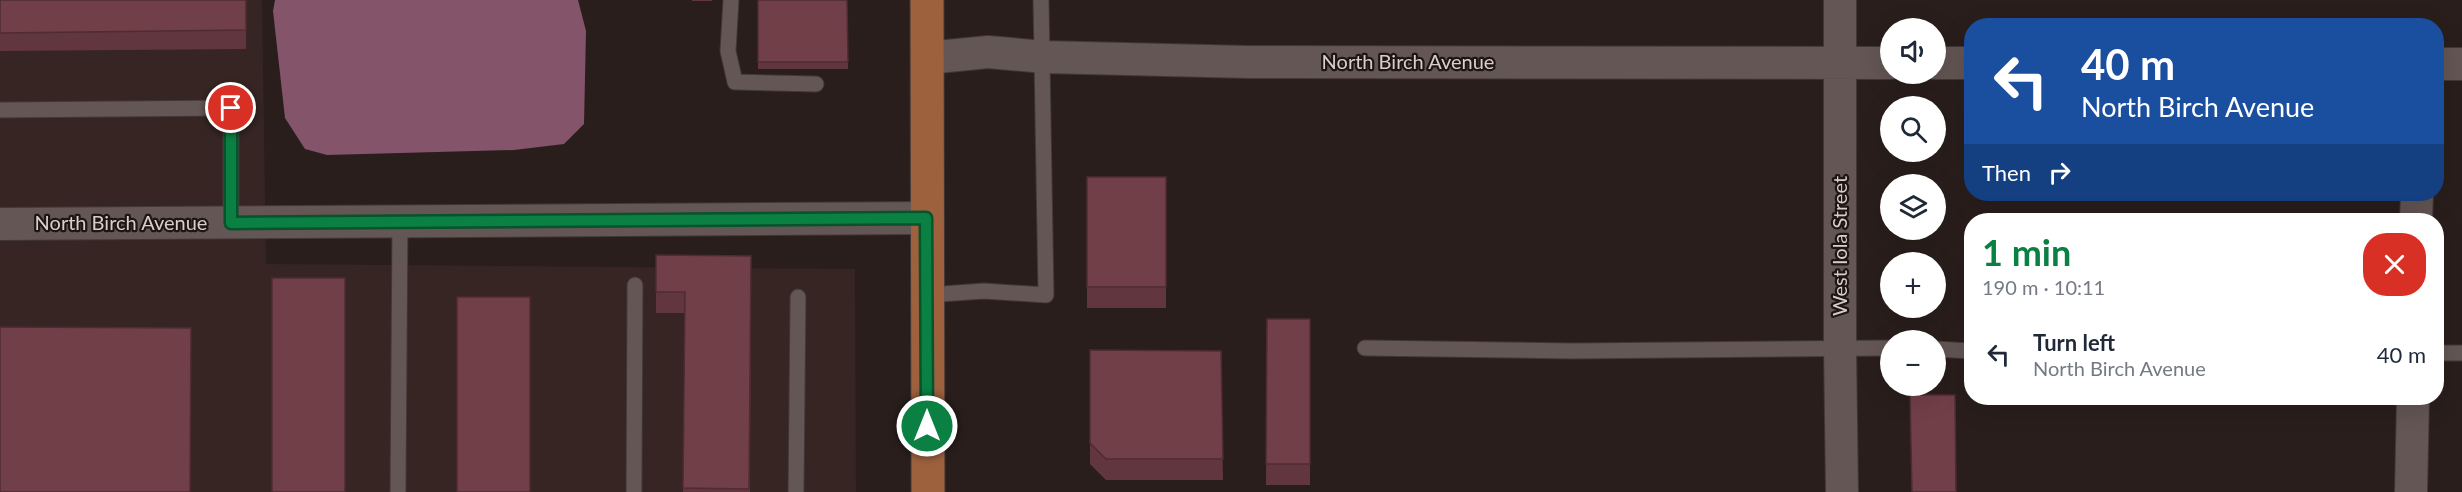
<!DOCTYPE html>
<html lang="en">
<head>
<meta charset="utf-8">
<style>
	:root { --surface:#fff; --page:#f2f2f3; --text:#1f2937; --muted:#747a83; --accent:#0b8043 }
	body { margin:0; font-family:Lato,sans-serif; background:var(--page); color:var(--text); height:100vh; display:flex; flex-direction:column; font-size:22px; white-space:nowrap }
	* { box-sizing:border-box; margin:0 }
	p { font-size:20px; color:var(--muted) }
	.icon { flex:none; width:33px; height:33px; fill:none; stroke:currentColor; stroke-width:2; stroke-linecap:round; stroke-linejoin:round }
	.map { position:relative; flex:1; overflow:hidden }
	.sheet { position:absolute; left:1964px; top:213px; width:480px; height:192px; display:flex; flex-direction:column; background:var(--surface); border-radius:24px; box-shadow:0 6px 24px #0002 }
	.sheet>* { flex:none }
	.banner { position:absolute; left:1964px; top:18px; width:480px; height:183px; border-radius:24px; box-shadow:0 6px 24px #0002; background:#1a4fa0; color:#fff; overflow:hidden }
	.tools { position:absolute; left:1880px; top:18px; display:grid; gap:12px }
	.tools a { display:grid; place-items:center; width:66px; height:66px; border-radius:50%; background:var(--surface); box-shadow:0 6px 24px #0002; font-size:30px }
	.pin { position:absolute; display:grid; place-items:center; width:51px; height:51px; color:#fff; margin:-26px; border:3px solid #fff; border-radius:50%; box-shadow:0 2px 6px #0007 }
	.me { position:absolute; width:66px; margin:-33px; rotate:0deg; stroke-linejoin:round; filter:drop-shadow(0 0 4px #0008) }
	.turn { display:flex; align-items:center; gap:21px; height:126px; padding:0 18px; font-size:27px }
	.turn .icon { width:78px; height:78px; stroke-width:2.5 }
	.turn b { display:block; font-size:42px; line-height:51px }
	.then { display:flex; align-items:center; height:57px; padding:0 18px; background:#0003; gap:12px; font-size:22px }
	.round { display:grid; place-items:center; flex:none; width:63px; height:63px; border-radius:24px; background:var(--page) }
	.summary { display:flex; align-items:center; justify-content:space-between; height:102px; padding:0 18px }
	h1 { font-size:36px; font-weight:700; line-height:45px; color:var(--accent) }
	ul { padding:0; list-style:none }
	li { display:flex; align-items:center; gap:18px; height:78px; padding:0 18px }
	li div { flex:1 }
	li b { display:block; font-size:22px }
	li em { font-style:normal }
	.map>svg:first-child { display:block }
	.built { fill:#362522 }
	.water { fill:#84546b }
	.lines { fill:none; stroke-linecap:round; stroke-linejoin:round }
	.lane-casing { stroke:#413837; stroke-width:17 }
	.street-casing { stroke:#413837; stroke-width:34 }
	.primary-casing { stroke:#413837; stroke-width:35 }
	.lane { stroke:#635654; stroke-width:15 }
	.street { stroke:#635654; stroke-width:32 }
	.primary { stroke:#9d613e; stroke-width:33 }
	.wall { fill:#61363e }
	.building { fill:#713f48; stroke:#4f2c32; stroke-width:1.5 }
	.route-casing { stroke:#07532c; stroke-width:15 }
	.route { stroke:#0b8043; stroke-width:10 }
	.labels { text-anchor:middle; stroke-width:4.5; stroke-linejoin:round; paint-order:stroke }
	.street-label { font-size:20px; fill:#d7cfce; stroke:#1f1513 }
</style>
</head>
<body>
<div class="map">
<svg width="2462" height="492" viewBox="0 0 2462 492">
	<rect width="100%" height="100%" fill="#291e1c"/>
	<path class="built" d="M0,0h262l4,264 589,5 1,223h-856z"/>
	<path class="water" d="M275,0h303l8,31 -2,93 -20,20 -50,6 -187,5 -22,-6 -20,-31 -12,-107z"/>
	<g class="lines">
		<g class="lane-casing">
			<path id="lane" d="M731,0l-3,51 7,31 81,2
				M0,110l231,-2v115
				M927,295l57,-4 62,4 -5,-295
				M1365,348l208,3 317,-3
				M1935,349l36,2
				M2436,353h26
				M398,492l2,-271
				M634,492l1,-207
				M796,492l2,-195"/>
		</g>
		<g class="street-casing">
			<path id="street" d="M1840,0v348l2,144
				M927,58l61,-6 56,5 204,5 642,1
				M1935,63h36
				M2436,64h26
				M2416,220l1,-26
				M0,224l926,-6
				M2411,492l2,-94"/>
		</g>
		<g class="primary-casing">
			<path id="primary" d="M927,0l1,492"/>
		</g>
		<use href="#lane" class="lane"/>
		<use href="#street" class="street"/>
		<use href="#primary" class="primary"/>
	</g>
	<path class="wall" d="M0,0h246v49l-246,2z
		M692,0h20v1h-20z
		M758,0h89l1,69h-90z
		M1087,177h79v131h-79z
		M656,255l95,1 -1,236h-67l2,-179h-29z
		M1267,319h43v166h-44z
		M1090,350l131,1 2,129h-117l-16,-16z"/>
	<path class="building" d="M0,0h246v30l-246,3z
		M758,0h89l1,62h-90z
		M1087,177h79v110h-79z
		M656,255l95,1 -2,233 -66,-1 2,-196h-29z
		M272,278h73v214h-73z
		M457,297h73v195h-73z
		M1267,319h43v145h-44z
		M0,327l191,1 -1,164h-190z
		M1090,350l131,1 2,108h-117l-16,-16z
		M1910,395h45l1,97h-44z"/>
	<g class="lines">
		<g class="route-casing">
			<path id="route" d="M231,108v115l695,-5 1,208"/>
		</g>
		<use href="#route" class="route"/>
	</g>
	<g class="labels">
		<g class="street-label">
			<text x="1408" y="69">North Birch Avenue</text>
			<text x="121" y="230">North Birch Avenue</text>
			<text transform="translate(1840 246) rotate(-90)" y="7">West Iola Street</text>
		</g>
	</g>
</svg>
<div class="tools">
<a><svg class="icon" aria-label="sound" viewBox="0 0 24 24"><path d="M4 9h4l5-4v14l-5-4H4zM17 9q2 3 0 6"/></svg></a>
<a><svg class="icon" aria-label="search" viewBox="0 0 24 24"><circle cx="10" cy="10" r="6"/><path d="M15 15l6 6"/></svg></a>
<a><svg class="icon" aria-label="layers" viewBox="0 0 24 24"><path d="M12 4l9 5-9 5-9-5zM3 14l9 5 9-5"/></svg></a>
<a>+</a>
<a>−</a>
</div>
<div class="pin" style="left:231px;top:108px;background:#d93025"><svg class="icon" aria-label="arrive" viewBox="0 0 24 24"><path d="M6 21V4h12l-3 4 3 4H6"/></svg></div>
<svg class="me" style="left:927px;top:426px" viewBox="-20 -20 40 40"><circle r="17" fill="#0b8043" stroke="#fff" stroke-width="3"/><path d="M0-11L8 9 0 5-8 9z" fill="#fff"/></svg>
<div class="banner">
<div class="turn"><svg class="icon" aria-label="left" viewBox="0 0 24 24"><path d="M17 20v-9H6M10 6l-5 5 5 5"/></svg><div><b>40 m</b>North Birch Avenue</div></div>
<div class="then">Then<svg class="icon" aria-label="right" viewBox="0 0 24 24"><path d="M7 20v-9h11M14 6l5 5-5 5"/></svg></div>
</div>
<section class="sheet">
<div class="summary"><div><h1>1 min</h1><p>190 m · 10:11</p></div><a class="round" style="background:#d93025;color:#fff"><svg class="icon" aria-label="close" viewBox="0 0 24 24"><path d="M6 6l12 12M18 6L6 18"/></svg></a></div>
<ul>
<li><svg class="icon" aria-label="left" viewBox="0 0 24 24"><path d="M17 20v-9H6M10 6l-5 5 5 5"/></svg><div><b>Turn left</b><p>North Birch Avenue</p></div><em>40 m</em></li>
</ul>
</section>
</div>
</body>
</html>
